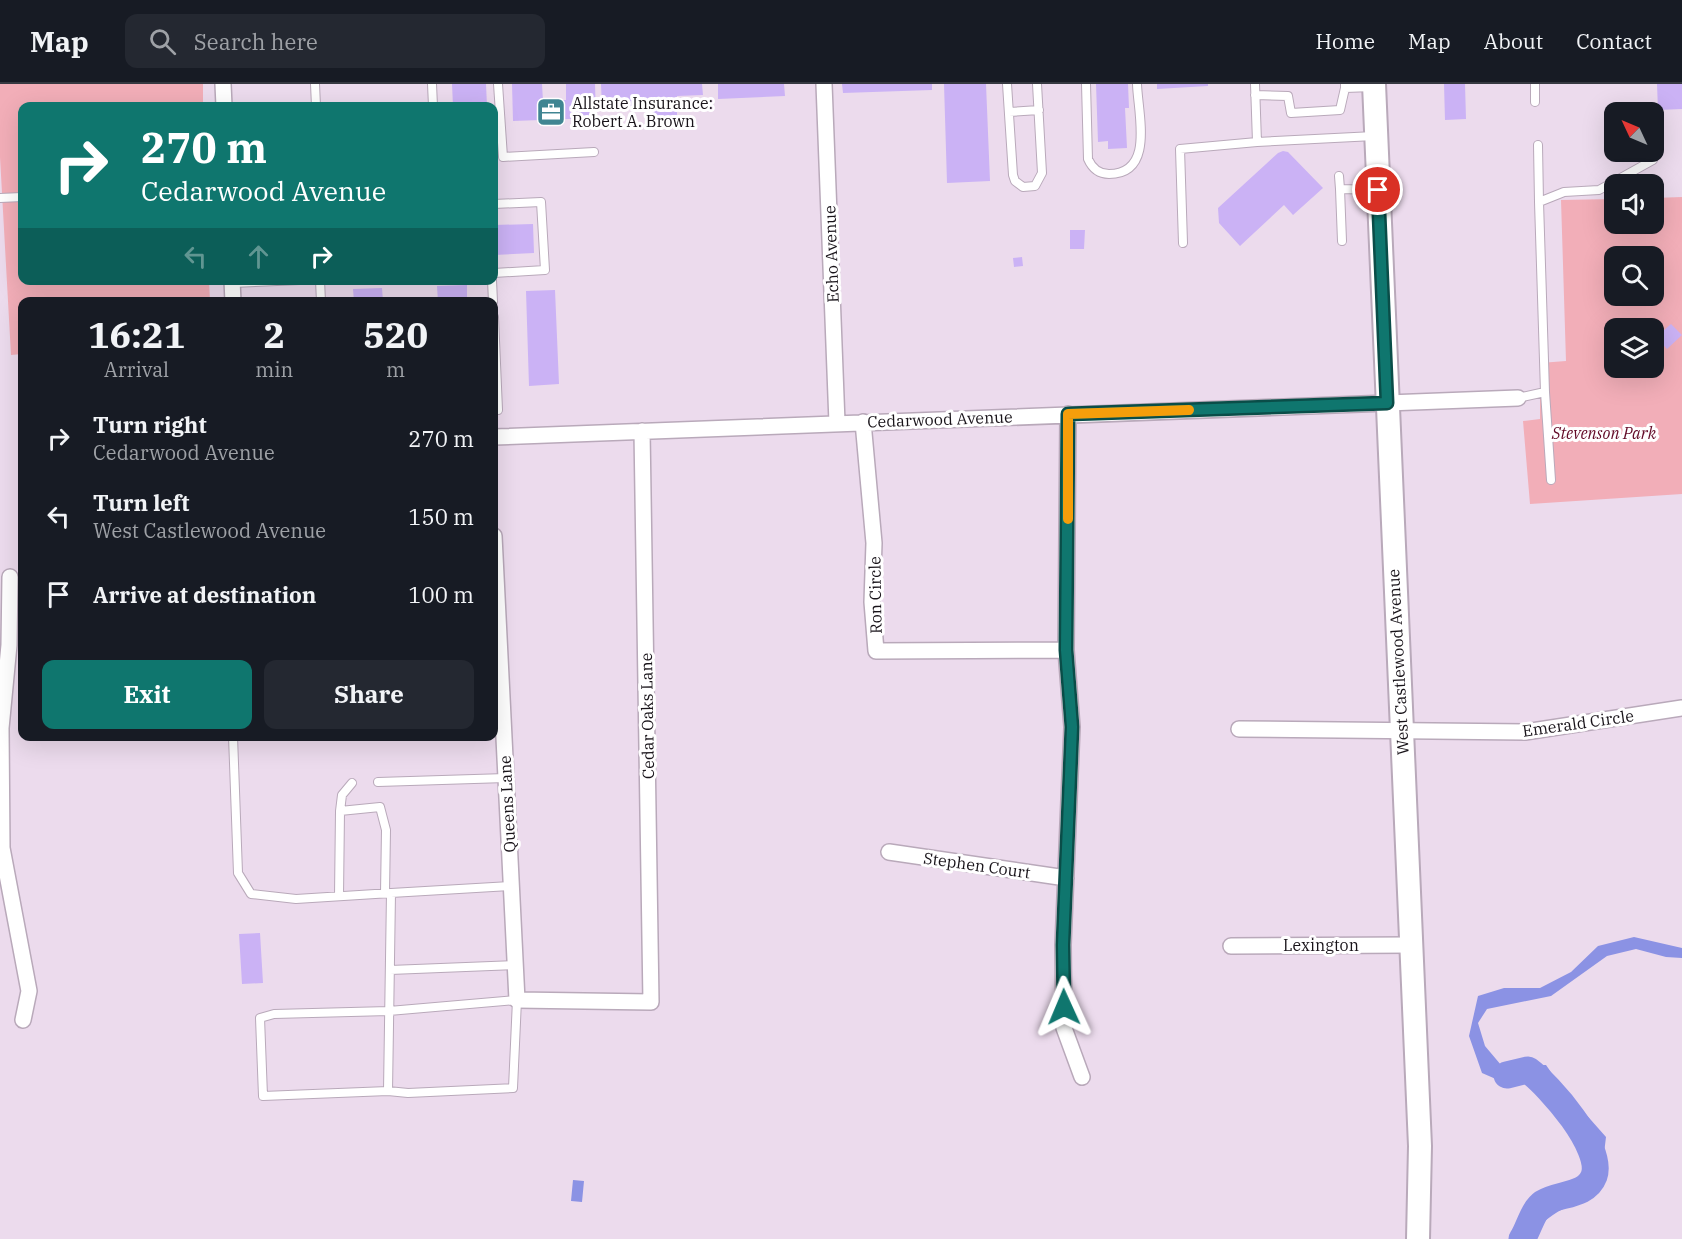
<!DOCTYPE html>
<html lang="en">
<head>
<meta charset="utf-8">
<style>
	:root { --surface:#171b24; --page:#242831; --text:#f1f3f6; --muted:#9ea1a6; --line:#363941; --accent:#0f766e }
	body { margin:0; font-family:"IBM Plex Serif",serif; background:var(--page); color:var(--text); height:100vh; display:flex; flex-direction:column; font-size:22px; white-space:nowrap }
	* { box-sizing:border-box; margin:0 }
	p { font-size:20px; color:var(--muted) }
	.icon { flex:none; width:33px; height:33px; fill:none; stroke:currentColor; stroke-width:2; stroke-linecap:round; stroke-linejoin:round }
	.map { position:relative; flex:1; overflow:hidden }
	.details { position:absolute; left:18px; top:213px; width:480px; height:444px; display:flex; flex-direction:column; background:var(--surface); border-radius:12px; box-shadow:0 6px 24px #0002 }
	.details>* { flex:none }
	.guide { position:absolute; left:18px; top:18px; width:480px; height:183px; border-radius:12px; box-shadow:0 6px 24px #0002; background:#0f766e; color:#fff; overflow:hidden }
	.needle { width:39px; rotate:314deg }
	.fabs { position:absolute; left:1604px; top:18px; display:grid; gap:12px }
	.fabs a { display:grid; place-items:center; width:60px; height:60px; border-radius:12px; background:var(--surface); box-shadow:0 6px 24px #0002; font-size:30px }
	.pin { position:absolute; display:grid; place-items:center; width:51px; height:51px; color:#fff; margin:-26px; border:3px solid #fff; border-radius:50%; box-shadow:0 2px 6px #0007 }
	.me { position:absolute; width:66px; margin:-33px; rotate:359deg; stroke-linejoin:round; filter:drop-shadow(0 0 4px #0008) }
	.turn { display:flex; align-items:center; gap:21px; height:126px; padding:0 24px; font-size:27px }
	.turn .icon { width:78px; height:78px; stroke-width:2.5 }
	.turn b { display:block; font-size:42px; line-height:51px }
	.lanes { display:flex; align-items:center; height:57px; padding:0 24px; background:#0003; justify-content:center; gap:30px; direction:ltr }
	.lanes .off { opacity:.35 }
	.eta { display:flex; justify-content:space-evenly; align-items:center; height:102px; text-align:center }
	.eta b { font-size:36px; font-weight:700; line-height:42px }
	.cta { display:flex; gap:12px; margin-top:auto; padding:12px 24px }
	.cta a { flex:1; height:69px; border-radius:12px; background:var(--accent); color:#fff; font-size:24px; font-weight:700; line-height:69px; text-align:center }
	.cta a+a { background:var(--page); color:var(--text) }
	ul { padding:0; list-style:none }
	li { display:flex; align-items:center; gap:18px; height:78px; padding:0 24px }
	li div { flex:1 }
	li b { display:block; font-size:22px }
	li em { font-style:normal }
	header { display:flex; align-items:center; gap:36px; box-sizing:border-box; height:84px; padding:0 30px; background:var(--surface); border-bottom:2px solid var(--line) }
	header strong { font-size:28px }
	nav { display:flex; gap:33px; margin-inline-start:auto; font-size:21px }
	.search { width:420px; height:54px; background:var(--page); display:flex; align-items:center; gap:15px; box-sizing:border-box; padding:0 21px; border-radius:12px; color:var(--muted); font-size:22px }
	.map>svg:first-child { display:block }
	.green { fill:#f2aeb8; fill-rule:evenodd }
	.water { fill:#8b92e4 }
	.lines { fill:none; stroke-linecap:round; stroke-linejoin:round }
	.river { stroke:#8b92e4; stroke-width:27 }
	.building { fill:#cbb2f5 }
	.lane-casing { stroke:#b9a9ba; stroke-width:10 }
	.street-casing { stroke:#b9a9ba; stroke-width:18 }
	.secondary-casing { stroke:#b9a9ba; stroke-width:26 }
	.lane { stroke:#fff; stroke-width:8 }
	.street { stroke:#fff; stroke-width:15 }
	.secondary { stroke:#fff; stroke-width:22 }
	.route-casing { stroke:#0a4d48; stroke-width:15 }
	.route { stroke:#0f766e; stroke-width:10 }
	.slow { stroke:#f59e0b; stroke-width:10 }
	.labels { text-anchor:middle; stroke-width:6; stroke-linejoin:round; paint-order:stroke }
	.poi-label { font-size:16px; fill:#181319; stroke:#fff; text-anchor:start }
	.street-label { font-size:16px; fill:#181319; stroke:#fff }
	.park-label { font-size:16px; font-style:italic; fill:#630a27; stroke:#fff }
</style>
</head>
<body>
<header>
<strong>Map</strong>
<div class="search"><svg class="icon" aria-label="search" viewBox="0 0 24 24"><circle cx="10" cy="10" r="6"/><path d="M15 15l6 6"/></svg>Search here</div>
<nav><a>Home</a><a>Map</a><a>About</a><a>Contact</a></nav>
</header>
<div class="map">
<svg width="1682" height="1155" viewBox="0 0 1682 1155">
	<rect width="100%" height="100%" fill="#ecdbed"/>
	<path class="green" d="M0,0h203v22h-181v174l187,1 1,20 -188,1v52l-11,1 -11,-198z
		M1682,113v297l-152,10 -7,-83 17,-2v-56l26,-2 -5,-161 53,-1v25h39v-26zM1614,172h39v40h-39zM1614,244h39v40h-39z"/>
	<path class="water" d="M1634,853l48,11v10l-16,-1 -30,-8 -29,7 -56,40 -64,13 -9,14 7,23 16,19h45l14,20 46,52 -6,49c-23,20 -53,24 -71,53h-19c20,-33 52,-48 85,-65l-1,-24 -54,-72 -35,5 -23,-10 -13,-37 9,-40 26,-8h36l31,-16 27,-26z
		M573,1096l11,1 -2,21 -11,-1z"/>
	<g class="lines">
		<path class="river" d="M1507,991l21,-5c22,16 76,78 66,106 -8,21 -36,17 -51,27 -11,8 -14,26 -21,36"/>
	</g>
	<path class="building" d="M452,0h34l1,22h-34z
		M512,0h30l1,17 23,-1v-16h29l1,34 -83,3z
		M601,0h101l1,11 -26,1v24l-29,1 -1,-16 -45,2z
		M718,0h66l1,12 -67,3z
		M842,0h90v6l-89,3z
		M944,0h42l4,97 -43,2z
		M1096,0h32l1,24h-4l2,40 -19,1v-8l-10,1z
		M1157,0h51v2l-51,3z
		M1444,0h21l1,35 -21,1z
		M1657,0h25v25l-24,1z
		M1283,67l5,1 35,36 -30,27 -9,-10 -44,41 -21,-23 -1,-15 60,-55z
		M533,140l1,29 -40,2v-30z
		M1070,146h15l-1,19h-14z
		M1022,173l1,9 -9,1 -1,-9z
		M467,201v17h-29l-1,-16z
		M382,204l1,14h-29l-1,-13z
		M555,206l4,94 -30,2 -3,-95z
		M1671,240l11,11 -15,14 -11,-12z
		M260,849l3,50 -21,1 -3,-50z"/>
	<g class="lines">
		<g class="lane-casing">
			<path id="lane" d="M315,0l1,22
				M432,0l1,22
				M498,0l5,73 91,-5
				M1007,0l6,91 2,6 8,6 12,-1 7,-13 -5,-89
				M1086,0l2,75c4,9 10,15 21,15 46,0 29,-60 28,-90
				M1255,0l2,58 117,-6
				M1535,0v18
				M1345,1v3l28,-1
				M1255,11l33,1 3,17 49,-3 5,-22
				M1009,28l30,-2
				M1538,61l1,57
				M1339,92l1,13
				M0,114l22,-1
				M494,120l47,-2 4,68 -51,3
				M1342,157l-2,-52 37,1
				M1183,159l-3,-94 77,-7
				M320,196l1,22
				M492,196l1,22
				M232,199l68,-3
				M494,233l4,93
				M1545,308l6,88
				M1518,314l27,-6 -6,-190 25,-10 35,-2 54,-30
				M233,652l5,137 13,21 45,5 95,-6
				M378,698l128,-4
				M340,727l2,-16 10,-12
				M339,812l1,-85 40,-4 6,23 -1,63
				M390,886l126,-5
				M388,1007l-125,5 -3,-78 14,-4 115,-3 128,-11 -4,88 -105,5 -20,-2c1,-66 2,-132 3,-198l120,-7"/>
		</g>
		<g class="street-casing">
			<path id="street" d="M223,0l1,22
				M824,0l13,339
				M232,196l1,22
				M1068,330l-2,236 6,77 -9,218 1,83 18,49
				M863,338l11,121 -2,59 4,49 190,-1
				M494,353l1024,-39
				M494,452l23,464 134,2 -9,-571
				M10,493l-1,68 -8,83 1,120 27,143 -6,29
				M1239,645l286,3 157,-24
				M889,768l177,26
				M1231,862l180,-1"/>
		</g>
		<g class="secondary-casing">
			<path id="secondary" d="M1374,0l46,1062 -2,93"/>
		</g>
		<use href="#lane" class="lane"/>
		<use href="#street" class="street"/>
		<use href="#secondary" class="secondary"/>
	</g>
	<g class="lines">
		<g class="route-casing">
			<path id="route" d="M1064,923l-1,-62 9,-218 -6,-77 2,-236 319,-11 -9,-213"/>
		</g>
		<use href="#route" class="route"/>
		<path class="slow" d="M1068,435v-105l121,-4"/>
	</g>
	<defs>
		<g id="office-square" transform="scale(1.5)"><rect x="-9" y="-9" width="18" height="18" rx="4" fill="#408592" stroke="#fff"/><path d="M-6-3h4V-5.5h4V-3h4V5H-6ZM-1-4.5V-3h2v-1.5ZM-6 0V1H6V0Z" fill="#fff"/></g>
	</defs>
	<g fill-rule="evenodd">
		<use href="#office-square" x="551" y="28"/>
	</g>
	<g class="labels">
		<g class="poi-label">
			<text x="572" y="25">Allstate Insurance:<tspan x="572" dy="18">Robert A. Brown</tspan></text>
		</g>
		<g class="street-label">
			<text transform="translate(831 170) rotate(-92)" y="6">Echo Avenue</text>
			<text transform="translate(940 335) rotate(-2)" y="6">Cedarwood Avenue</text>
			<text transform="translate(875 511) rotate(-91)" y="6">Ron Circle</text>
			<text transform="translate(1398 578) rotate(-93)" y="6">West Castlewood Avenue</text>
			<text transform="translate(647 632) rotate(-91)" y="6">Cedar Oaks Lane</text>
			<text transform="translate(1578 639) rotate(-8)" y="6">Emerald Circle</text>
			<text transform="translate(507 720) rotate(-93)" y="6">Queens Lane</text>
			<text transform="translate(977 781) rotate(8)" y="6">Stephen Court</text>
			<text x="1321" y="867">Lexington</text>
		</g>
		<g class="park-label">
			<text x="1604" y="355">Stevenson Park</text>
		</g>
	</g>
</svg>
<div class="fabs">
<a><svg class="needle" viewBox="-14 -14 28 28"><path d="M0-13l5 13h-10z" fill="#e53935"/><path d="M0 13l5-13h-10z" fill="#9ea1a6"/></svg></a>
<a><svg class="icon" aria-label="sound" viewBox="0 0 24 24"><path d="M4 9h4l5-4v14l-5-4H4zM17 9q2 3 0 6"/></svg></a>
<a><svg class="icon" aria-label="search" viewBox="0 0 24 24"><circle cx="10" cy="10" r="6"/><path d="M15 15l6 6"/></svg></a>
<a><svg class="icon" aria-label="layers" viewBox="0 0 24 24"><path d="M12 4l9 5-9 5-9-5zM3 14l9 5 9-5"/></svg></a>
</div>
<div class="pin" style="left:1378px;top:106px;background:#d93025"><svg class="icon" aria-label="arrive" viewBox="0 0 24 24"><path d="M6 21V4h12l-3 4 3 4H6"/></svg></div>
<svg class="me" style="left:1064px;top:923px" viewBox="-20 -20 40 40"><path d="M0-17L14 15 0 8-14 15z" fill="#0f766e" stroke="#fff" stroke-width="4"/></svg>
<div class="guide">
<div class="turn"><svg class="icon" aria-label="right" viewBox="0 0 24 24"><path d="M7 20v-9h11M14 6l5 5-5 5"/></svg><div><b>270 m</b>Cedarwood Avenue</div></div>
<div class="lanes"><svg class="icon off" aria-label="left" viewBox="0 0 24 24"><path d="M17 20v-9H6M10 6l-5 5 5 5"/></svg><svg class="icon off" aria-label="ahead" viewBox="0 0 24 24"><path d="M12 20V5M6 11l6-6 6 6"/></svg><svg class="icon" aria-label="right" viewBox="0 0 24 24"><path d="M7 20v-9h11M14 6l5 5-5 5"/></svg></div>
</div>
<section class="details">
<div class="eta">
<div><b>16:21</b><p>Arrival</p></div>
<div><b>2</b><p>min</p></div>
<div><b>520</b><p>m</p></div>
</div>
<ul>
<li><svg class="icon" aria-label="right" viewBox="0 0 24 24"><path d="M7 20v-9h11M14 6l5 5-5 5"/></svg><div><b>Turn right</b><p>Cedarwood Avenue</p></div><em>270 m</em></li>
<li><svg class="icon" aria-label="left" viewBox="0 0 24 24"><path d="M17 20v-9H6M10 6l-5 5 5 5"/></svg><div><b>Turn left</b><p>West Castlewood Avenue</p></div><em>150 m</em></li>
<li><svg class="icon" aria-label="arrive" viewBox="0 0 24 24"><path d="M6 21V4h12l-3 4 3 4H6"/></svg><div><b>Arrive at destination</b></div><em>100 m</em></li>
</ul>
<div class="cta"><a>Exit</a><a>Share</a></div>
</section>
</div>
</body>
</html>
